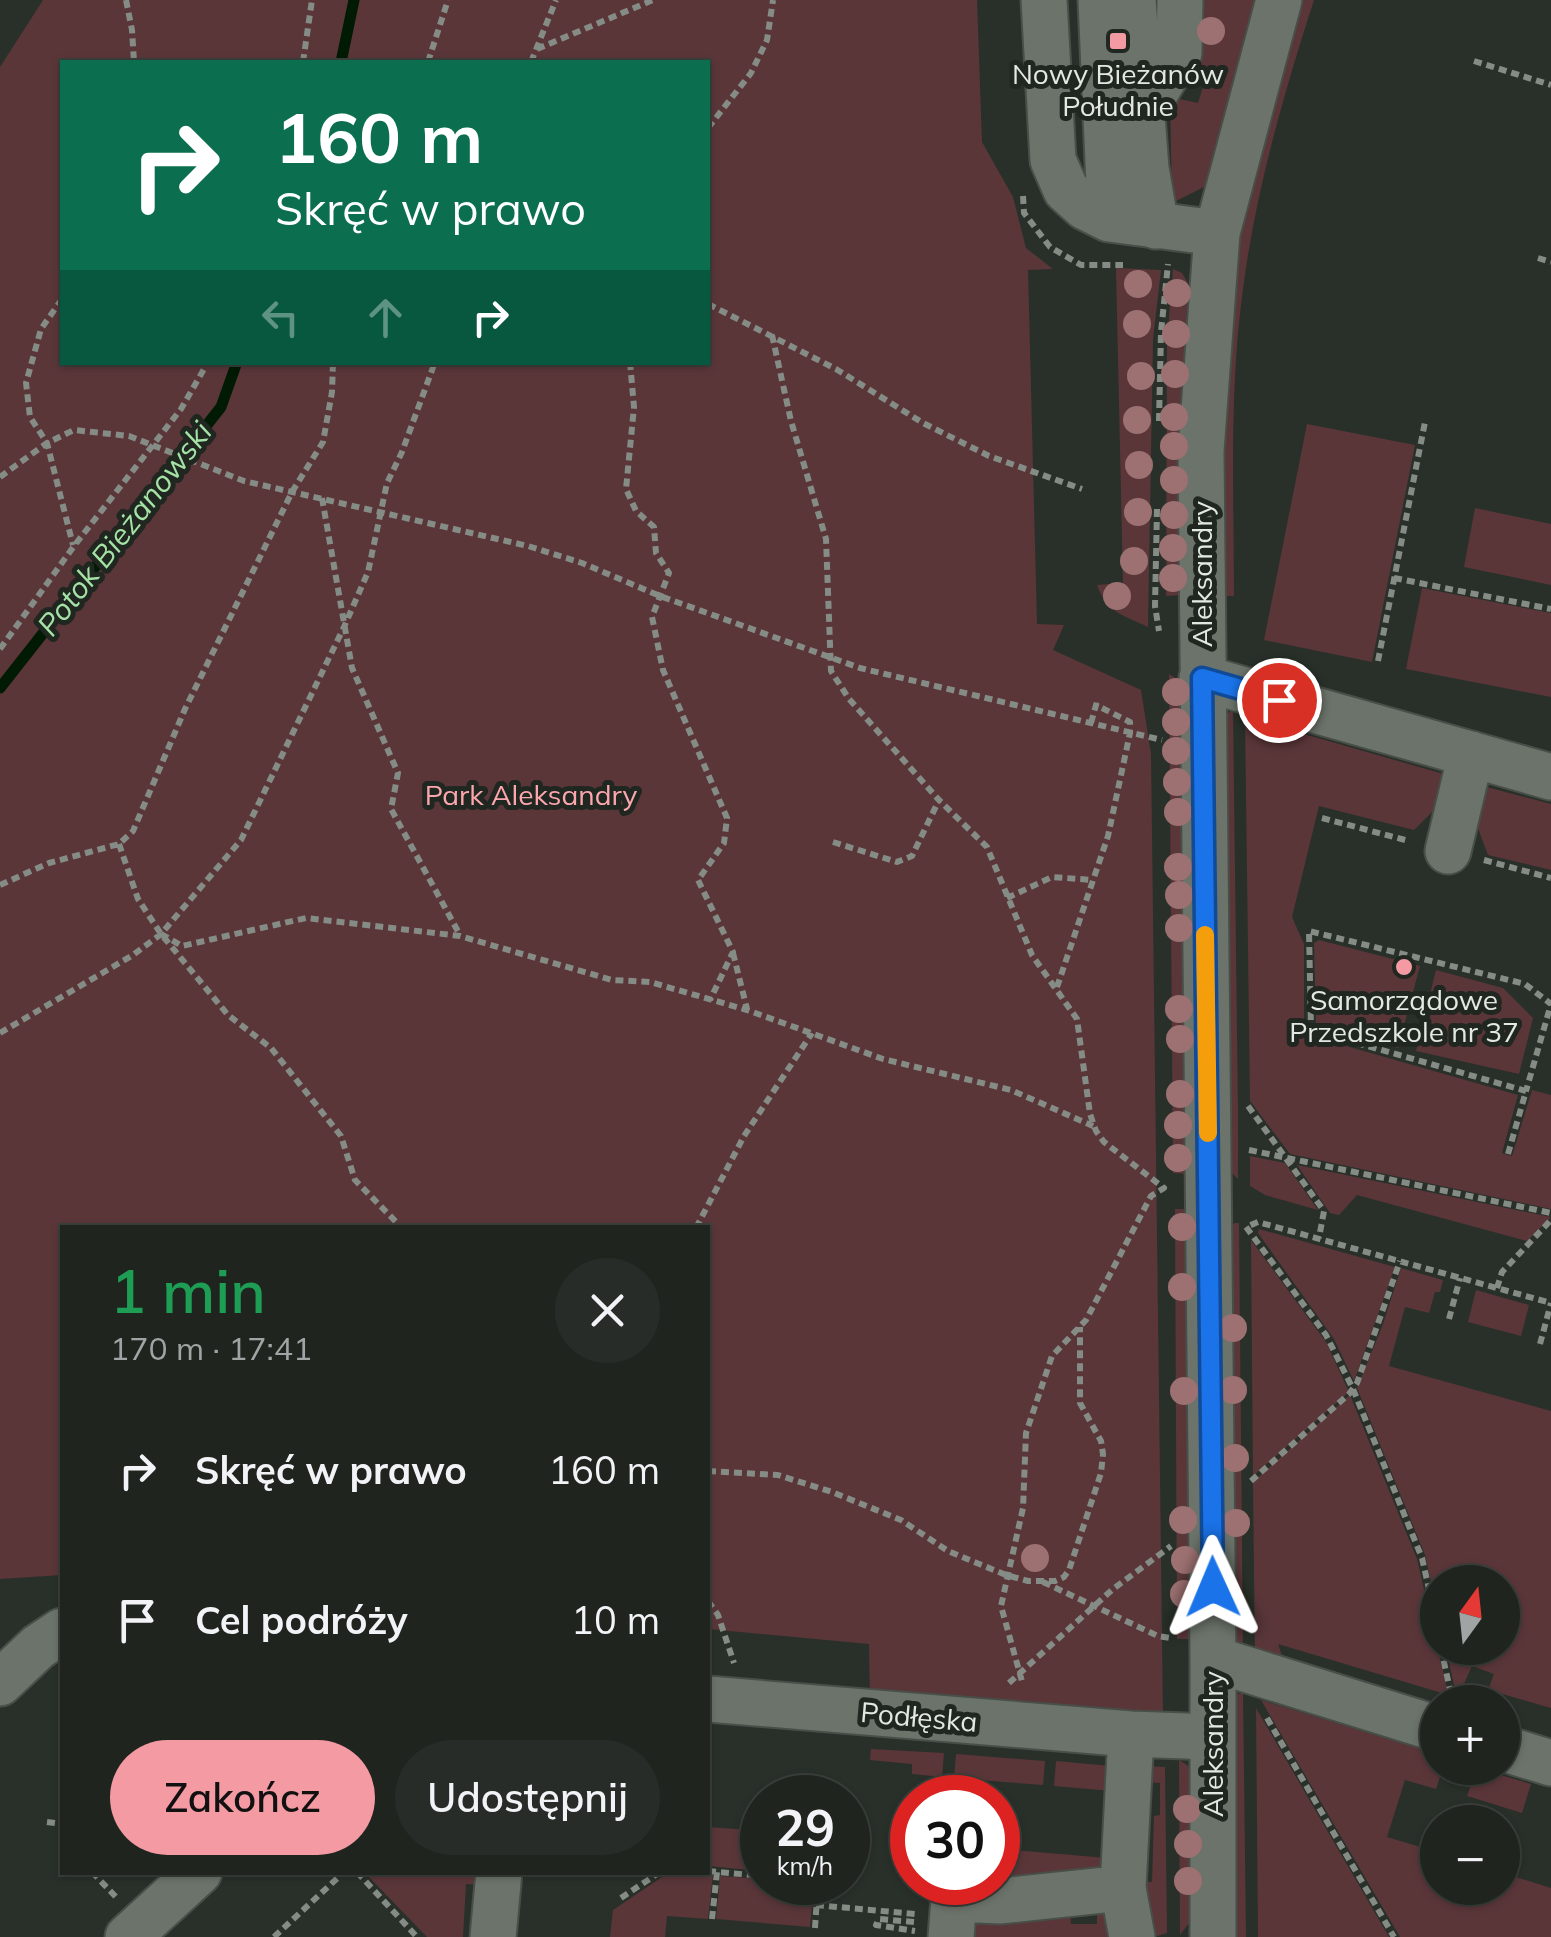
<!DOCTYPE html>
<html lang="pl">
<head>
<meta charset="utf-8">
<style>
	:root { --surface:#1f241f; --page:#272c28; --text:#f1f3f6; --muted:#a1a4a4; --line:#3c413d; --accent:#f49aa3 }
	body { margin:0; font-family:Mulish,sans-serif; background:var(--page); color:var(--text); height:100vh; display:flex; flex-direction:column; font-size:38px; white-space:nowrap }
	* { box-sizing:border-box; margin:0 }
	p { font-size:32px; color:var(--muted) }
	.icon { flex:none; width:55px; height:55px; fill:none; stroke:currentColor; stroke-width:2; stroke-linecap:round; stroke-linejoin:round }
	.map { position:relative; flex:1; overflow:hidden }
	.details { position:absolute; left:60px; top:1225px; width:650px; height:650px; display:flex; flex-direction:column; background:var(--surface); border-radius:0px; box-shadow:0 2px 8px #0004,0 0 0 2px var(--line) }
	.details>* { flex:none }
	.banner { position:absolute; left:60px; top:60px; width:650px; height:305px; border-radius:0px; box-shadow:0 2px 8px #0004,0 0 0 2px var(--line); background:#0b6e4f; color:#fff; overflow:hidden }
	.needle { width:65px; rotate:15deg }
	.tools { position:absolute; left:1420px; top:1565px; display:grid; gap:20px }
	.tools a { display:grid; place-items:center; width:100px; height:100px; border-radius:50%; background:var(--surface); box-shadow:0 2px 8px #0004,0 0 0 2px var(--line); font-size:50px }
	.speed { position:absolute; left:740px; top:1775px; display:flex; gap:20px; font-size:50px; font-weight:700; text-align:center }
	.speed>* { display:grid; place-content:center; width:130px; height:130px; border-radius:50%; background:var(--surface); box-shadow:0 2px 8px #0004,0 0 0 2px var(--line); line-height:1 }
	.speed small { font-size:25px; font-weight:400 }
	.speed .limit { border:15px solid #d22; background:#fff; color:#111 }
	.pin { position:absolute; display:grid; place-items:center; width:85px; height:85px; color:#fff; margin:-42px; border:5px solid #fff; border-radius:50%; box-shadow:0 2px 10px #0007 }
	.me { position:absolute; width:110px; margin:-55px; rotate:359deg; stroke-linejoin:round; filter:drop-shadow(0 0 8px #0008) }
	.turn { display:flex; align-items:center; gap:35px; height:210px; padding:0 50px; font-size:45px }
	.turn .icon { width:130px; height:130px; stroke-width:2.5 }
	.turn b { display:block; font-size:70px; line-height:85px }
	.lanes { display:flex; align-items:center; height:95px; padding:0 50px; background:#0003; justify-content:center; gap:50px; direction:ltr }
	.lanes .off { opacity:.35 }
	.round { display:grid; place-items:center; flex:none; width:105px; height:105px; border-radius:52px; background:var(--page) }
	.summary { display:flex; align-items:center; justify-content:space-between; height:170px; padding:0 50px }
	h1 { font-size:60px; font-weight:600; line-height:75px; color:#1e9e55 }
	.action { display:flex; gap:20px; margin-top:auto; padding:20px 50px }
	.action a { flex:1; height:115px; border-radius:60px; background:var(--accent); color:#111; font-size:40px; font-weight:600; line-height:115px; text-align:center }
	.action a+a { background:var(--page); color:var(--text) }
	ul { padding:0; list-style:none }
	li { display:flex; align-items:center; gap:30px; height:150px; padding:0 50px }
	li div { flex:1 }
	li b { display:block; font-size:38px }
	li em { font-style:normal }
	.map>svg:first-child { display:block }
	.green { fill:#5a3639; fill-rule:evenodd }
	.lines { fill:none; stroke-linecap:round; stroke-linejoin:round }
	.stream { stroke:#011a03; stroke-width:11 }
	.minor-casing { stroke:#484e48; stroke-width:49 }
	.path { stroke:#858b85; stroke-width:6; stroke-dasharray:8 5; stroke-linecap:butt }
	.minor { stroke:#6b736a; stroke-width:45 }
	.tree { fill:#9d7172 }
	.route-casing { stroke:#114b97; stroke-width:25 }
	.route { stroke:#1a73e8; stroke-width:18 }
	.slow { stroke:#f59e0b; stroke-width:18 }
	.poi-dot { fill:#f49aa3; stroke:#202620; stroke-width:4 }
	.labels { text-anchor:middle; stroke-width:10; stroke-linejoin:round; paint-order:stroke }
	.poi-label { font-size:28px; fill:#e3e8e3; stroke:#202620 }
	.street-label { font-size:28px; fill:#e3e8e3; stroke:#202620 }
	.park-label { font-size:28px; fill:#fca6ae; stroke:#202620 }
	.water-label { font-size:30px; font-style:italic; fill:#a5e2a5; stroke:#202620 }
</style>
</head>
<body>
<div class="map">
<svg width="1551" height="1937" viewBox="0 0 1551 1937">
	<rect width="100%" height="100%" fill="#293029"/>
	<path class="green" d="M43,0h934l5,142 31,55 13,51 27,21 -25,1 9,354 27,1 -11,25 88,40 10,64 12,964 -293,-14 -1,-60 -161,-15v-401h-646v347l-62,4v-1512zM62,62h646v300h-646z
		M1196,0h66l-49,176 -7,10 -34,17 -2,-106 28,6 9,-30 -8,-3 -4,-38z
		M1300,0h14c-31,96 -60,197 -72,297 -13,99 -8,200 -8,299h-15l1,-134 20,-242z
		M1116,268l45,2 -8,69 -5,288c-25,-12 -41,-14 -51,-42l26,-2z
		M1173,269l9,4 6,10 -7,154 -1,158 -14,1 1,-254z
		M1307,424l108,21 -43,217 -108,-22z
		M1475,508l76,16v61l-87,-18z
		M1422,588l129,25v84l-145,-28z
		M1169,674l15,10 4,490 -15,-1z
		M1233,710l5,403v66l-9,-9 -4,-455z
		M1245,717l202,58 -9,31 -24,24 -95,-24 -27,111 12,27v90l214,61 -16,58 10,3 20,-66 19,5v114l-261,-55 -40,-53z
		M1483,786l68,18v66l-63,-15 -15,-40z
		M1319,940l101,26 -22,82 -82,-23 -2,-82z
		M1436,970l67,18 30,30 -14,56 -103,-23z
		M1250,1156l35,7 33,47 -53,-15 -15,-9z
		M1297,1165l254,52 -24,24 -170,-46 -18,20 -9,-2z
		M1175,1209h12l6,430h-16z
		M1235,1223h4l4,433 -10,-17 -6,-411z
		M1259,1229l136,38 -41,114 -20,-42 -76,-106z
		M1251,1240l75,102 23,50 -96,84z
		M1401,1268l42,12 -3,12h-5l-6,21 -24,-6 -16,59 162,45v297l-63,-18 6,-16 -22,-8 -15,33 -11,-51h56v-66h-64l-1,27 -12,-54 -68,-167 26,-64z
		M1476,1290l53,15 -8,31 -53,-14z
		M1350,1395l67,164 33,143h-4l-4,-9 -164,-49 10,29 -33,-10 -2,-181z
		M1243,1692l3,245h-15l-2,-239z
		M1261,1700l176,54 1,14h5l-7,21 -31,-9 -18,57 50,15 1,36h64l1,-15 48,15v49h-151z
		M1256,1708l122,210 11,19h-131z
		M871,1749l73,4 -2,24 -30,-3v-10l-42,-4z
		M956,1754l89,7 -2,24 -89,-7z
		M1179,1760l8,5 6,9v144l-13,17z
		M1056,1761l55,5 1,25 -58,-5z
		M1144,1766l21,1 2,166 -13,4 -15,-55h13l2,-66 6,-1v-32l-19,-1z
		M1477,1768l54,16 -9,29 -55,-17z
		M708,1827l54,4v40l-54,-5z
		M1002,1849l105,9 -1,8 -7,6 -101,10v-25h3z
		M365,1873h118l-1,12 -16,-1 -3,53h-36z
		M668,1873l45,2 -5,44 -41,-3 -2,21h-55l3,-27z
		M720,1876l42,3v3l52,2 -4,43 -94,-8z
		M1070,1908l1,16h26v-16l11,10 7,19h-151l10,-15z"/>
	<g class="lines">
		<path class="stream" d="M341,62l13,-62
			M0,688l221,-281 16,-45"/>
		<g class="minor-casing">
			<path id="minor" d="M1044,0l9,160 13,30 19,17 24,12 108,14
				M1101,0l8,185 13,20 28,19
				M1133,0l13,168 10,58
				M1142,115l37,-62 1,-53
				M1202,678l349,99
				M1448,851l23,-97
				M1213,1659l225,70
				M0,1683l38,-36 24,-16
				M708,1699l423,35 82,3
				M1131,1734l-8,154 9,49
				M1502,1748l49,15
				M128,1937l71,-65
				M493,1937l6,-65
				M951,1937l3,-38 47,2 122,-13
				M1213,1937v-278l-12,-1208 16,-218 62,-233"/>
		</g>
		<path class="path" d="M126,0l6,30 2,32
			M537,49l116,-49
			M1474,61l77,24
			M303,62l9,-62
			M428,62l20,-62
			M531,62l25,-62
			M708,128l43,-55 16,-33 6,-40
			M1023,196l1,17 26,34 31,18h42
			M1538,258l13,4
			M62,299l-21,30 -15,54 4,34 17,26 26,102
			M708,304l128,65 87,54 66,33 93,33
			M772,335l19,86 35,118 5,132 18,28 90,101 48,47 45,108 45,64 13,95 6,17 8,11 60,46 -13,8 -65,124 -34,36 -26,77 -3,75 -22,98 22,79
			M630,362l4,45 -8,82 10,22 18,16 2,26 13,20 -17,44 11,53 64,148 -3,25 -26,37 35,72 -23,48
			M1159,421l2,-89 7,-68
			M0,477l47,-34 27,-13 55,6 115,45 284,65 54,17 78,33 200,72 302,72
			M322,498l30,170 46,105 -7,36 69,126
			M1157,509l-2,97 4,25
			M1394,578l157,31
			M0,649l74,-103 107,-137 27,-47
			M1378,661l47,-239
			M1091,723l7,-25
			M1322,818l87,23
			M833,842l64,20 15,-6 27,-56
			M119,844l19,55 23,35 67,81 43,33 70,88 14,44 47,48
			M1484,860l67,18
			M0,885l49,-22 70,-19 14,-13 52,-122 107,-217 31,-50 9,-50 1,-30
			M1007,898l45,-21 41,3
			M161,934l21,12 124,-28 154,18 152,44 38,2 97,28 136,49 128,31 82,36
			M733,953l14,56
			M1057,987l51,-151 22,-103v-11l-34,-17
			M0,1033l133,-78 28,-21 80,-94 103,-213 24,-55 19,-89 15,-31 33,-90
			M1248,1106l76,105 -5,27
			M1249,1150l302,63
			M1508,1154l18,-63 -215,-61 -2,-99 216,53 26,20 -25,87
			M696,1228l48,-92 68,-103
			M1497,1288l5,-16 49,-52
			M1449,1319l11,-41
			M1540,1344l11,-41
			M708,1471l70,4 54,17 69,28 47,31 58,24 22,6h27l9,-4 5,-7 32,-97 2,-19 -2,-13 -21,-38v-76
			M1251,1481l98,-87 8,-11 43,-122
			M1043,1582l115,54 12,2
			M708,1601l10,14 16,48
			M1438,1629l-16,-71 -69,-169 -27,-54 -80,-108 12,-5 293,81
			M1441,1648l9,42
			M1009,1683l104,-94 58,-43
			M1267,1718l127,219
			M47,1822l15,2
			M708,1871l54,5
			M92,1872l24,25
			M357,1872l60,65
			M621,1898l39,-26
			M816,1905l99,9
			M712,1919l5,-47
			M914,1922l-35,-3 -3,6 39,6
			M815,1928l3,-46
			M274,1937l70,-65"/>
		<use href="#minor" class="minor"/>
	</g>
	<g class="tree">
		<circle cx="1211" cy="31" r="14"/>
		<circle cx="1138" cy="284" r="14"/>
		<circle cx="1177" cy="293" r="14"/>
		<circle cx="1137" cy="324" r="14"/>
		<circle cx="1176" cy="334" r="14"/>
		<circle cx="1175" cy="374" r="14"/>
		<circle cx="1141" cy="376" r="14"/>
		<circle cx="1174" cy="417" r="14"/>
		<circle cx="1137" cy="420" r="14"/>
		<circle cx="1174" cy="446" r="14"/>
		<circle cx="1139" cy="465" r="14"/>
		<circle cx="1174" cy="480" r="14"/>
		<circle cx="1138" cy="512" r="14"/>
		<circle cx="1174" cy="515" r="14"/>
		<circle cx="1173" cy="548" r="14"/>
		<circle cx="1134" cy="561" r="14"/>
		<circle cx="1173" cy="578" r="14"/>
		<circle cx="1117" cy="596" r="14"/>
		<circle cx="1176" cy="692" r="14"/>
		<circle cx="1176" cy="722" r="14"/>
		<circle cx="1176" cy="751" r="14"/>
		<circle cx="1177" cy="782" r="14"/>
		<circle cx="1178" cy="812" r="14"/>
		<circle cx="1178" cy="867" r="14"/>
		<circle cx="1179" cy="895" r="14"/>
		<circle cx="1179" cy="928" r="14"/>
		<circle cx="1179" cy="1009" r="14"/>
		<circle cx="1180" cy="1039" r="14"/>
		<circle cx="1180" cy="1094" r="14"/>
		<circle cx="1178" cy="1125" r="14"/>
		<circle cx="1178" cy="1158" r="14"/>
		<circle cx="1182" cy="1227" r="14"/>
		<circle cx="1182" cy="1287" r="14"/>
		<circle cx="1233" cy="1328" r="14"/>
		<circle cx="1233" cy="1390" r="14"/>
		<circle cx="1184" cy="1391" r="14"/>
		<circle cx="1235" cy="1458" r="14"/>
		<circle cx="1183" cy="1520" r="14"/>
		<circle cx="1236" cy="1523" r="14"/>
		<circle cx="1035" cy="1558" r="14"/>
		<circle cx="1185" cy="1560" r="14"/>
		<circle cx="1184" cy="1594" r="14"/>
		<circle cx="1187" cy="1809" r="14"/>
		<circle cx="1188" cy="1844" r="14"/>
		<circle cx="1188" cy="1881" r="14"/>
	</g>
	<g class="lines">
		<g class="route-casing">
			<path id="route" d="M1213,1587l-11,-909 77,22"/>
		</g>
		<use href="#route" class="route"/>
		<path class="slow" d="M1205,935l3,198"/>
	</g>
	<g class="poi-dot">
		<rect x="1108" y="31" width="20" height="20" rx="5"/>
		<circle cx="1404" cy="967" r="10"/>
	</g>
	<g class="labels">
		<g class="poi-label">
			<text x="1118" y="84">Nowy Bieżanów<tspan x="1118" dy="32">Południe</tspan></text>
			<text x="1404" y="1010">Samorządowe<tspan x="1404" dy="32">Przedszkole nr 37</tspan></text>
		</g>
		<g class="street-label">
			<text transform="translate(1202 574) rotate(-90)" y="10">Aleksandry</text>
			<text transform="translate(919 1717) rotate(5)" y="10">Podłęska</text>
			<text transform="translate(1213 1744) rotate(-90)" y="10">Aleksandry</text>
		</g>
		<g class="park-label">
			<text x="531" y="805">Park Aleksandry</text>
		</g>
		<g class="water-label">
			<text transform="translate(125 529) rotate(-52)" y="10">Potok Bieżanowski</text>
		</g>
	</g>
</svg>
<div class="tools">
<a><svg class="needle" viewBox="-14 -14 28 28"><path d="M0-13l5 13h-10z" fill="#e53935"/><path d="M0 13l5-13h-10z" fill="#a1a4a4"/></svg></a>
<a>+</a>
<a>−</a>
</div>
<div class="speed"><div>29<small>km/h</small></div><div class="limit">30</div></div>
<div class="pin" style="left:1279px;top:700px;background:#d93025"><svg class="icon" aria-label="arrive" viewBox="0 0 24 24"><path d="M6 21V4h12l-3 4 3 4H6"/></svg></div>
<svg class="me" style="left:1213px;top:1587px" viewBox="-20 -20 40 40"><path d="M0-17L14 15 0 8-14 15z" fill="#1a73e8" stroke="#fff" stroke-width="4"/></svg>
<div class="banner">
<div class="turn"><svg class="icon" aria-label="right" viewBox="0 0 24 24"><path d="M7 20v-9h11M14 6l5 5-5 5"/></svg><div><b>160 m</b>Skręć w prawo</div></div>
<div class="lanes"><svg class="icon off" aria-label="left" viewBox="0 0 24 24"><path d="M17 20v-9H6M10 6l-5 5 5 5"/></svg><svg class="icon off" aria-label="ahead" viewBox="0 0 24 24"><path d="M12 20V5M6 11l6-6 6 6"/></svg><svg class="icon" aria-label="right" viewBox="0 0 24 24"><path d="M7 20v-9h11M14 6l5 5-5 5"/></svg></div>
</div>
<section class="details">
<div class="summary"><div><h1>1 min</h1><p>170 m · 17:41</p></div><a class="round"><svg class="icon" aria-label="close" viewBox="0 0 24 24"><path d="M6 6l12 12M18 6L6 18"/></svg></a></div>
<ul>
<li><svg class="icon" aria-label="right" viewBox="0 0 24 24"><path d="M7 20v-9h11M14 6l5 5-5 5"/></svg><div><b>Skręć w prawo</b></div><em>160 m</em></li>
<li><svg class="icon" aria-label="arrive" viewBox="0 0 24 24"><path d="M6 21V4h12l-3 4 3 4H6"/></svg><div><b>Cel podróży</b></div><em>10 m</em></li>
</ul>
<div class="action"><a>Zakończ</a><a>Udostępnij</a></div>
</section>
</div>
</body>
</html>
